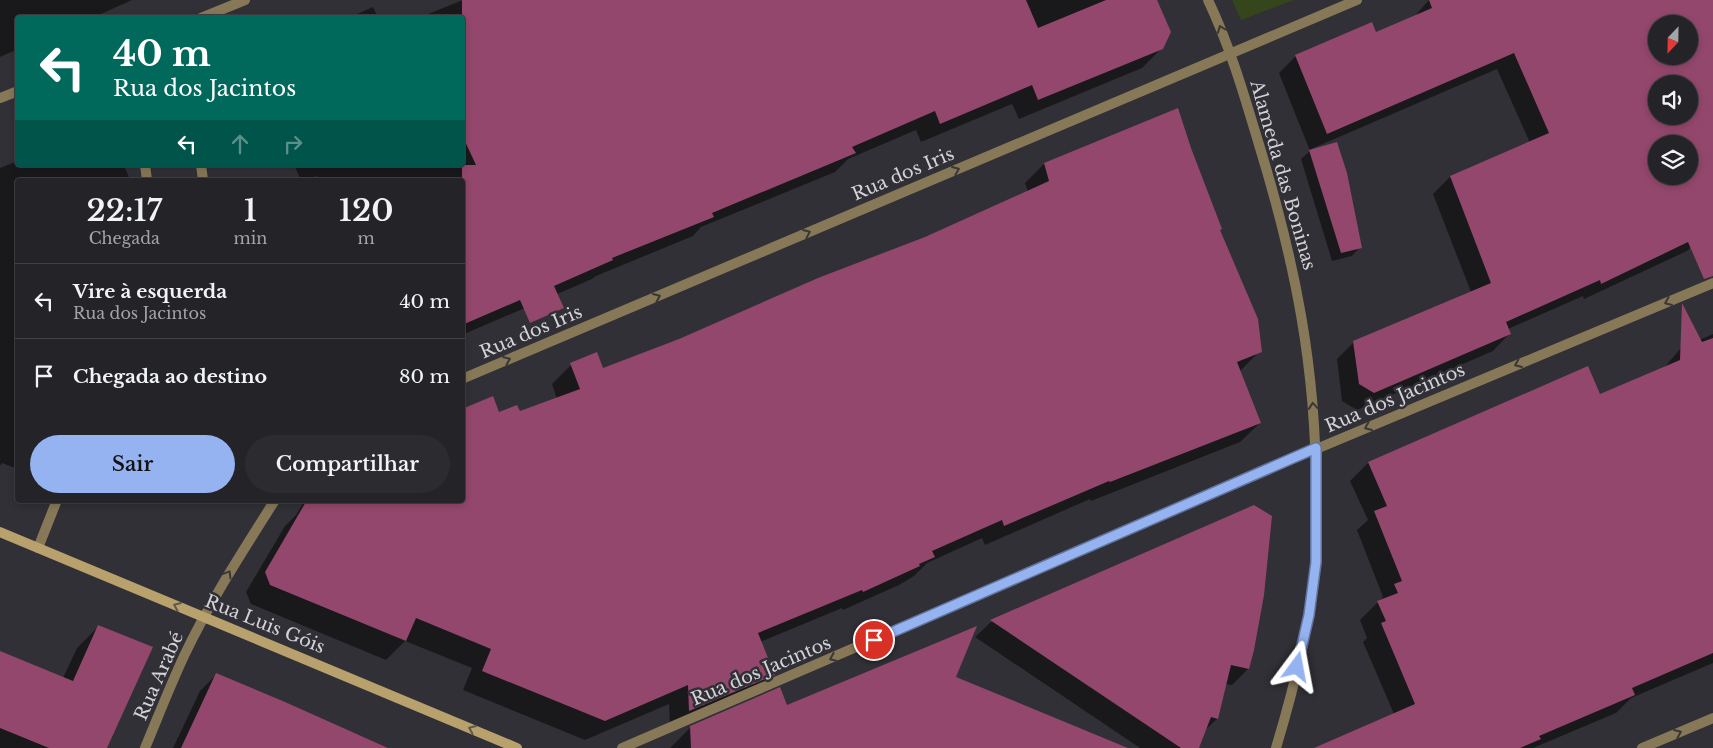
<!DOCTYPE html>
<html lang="pt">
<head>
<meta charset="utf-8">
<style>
	:root { --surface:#242428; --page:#2c2c30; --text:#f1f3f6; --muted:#a3a4a8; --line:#414145; --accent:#95b2f1 }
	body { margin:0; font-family:"Libre Baskerville",serif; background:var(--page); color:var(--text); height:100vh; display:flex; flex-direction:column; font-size:19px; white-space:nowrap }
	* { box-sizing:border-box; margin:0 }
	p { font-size:16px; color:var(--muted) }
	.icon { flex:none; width:28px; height:28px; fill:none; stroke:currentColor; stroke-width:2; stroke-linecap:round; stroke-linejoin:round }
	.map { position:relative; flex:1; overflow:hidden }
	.details { position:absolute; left:15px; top:178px; width:450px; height:325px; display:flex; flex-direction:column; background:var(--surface); border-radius:5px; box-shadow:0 2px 8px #0003,0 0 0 1px var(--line) }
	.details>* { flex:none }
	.banner { position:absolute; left:15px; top:15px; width:450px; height:152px; border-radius:5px; box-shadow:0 2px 8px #0003,0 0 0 1px var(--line); background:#00695c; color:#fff; overflow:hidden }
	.needle { width:32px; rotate:202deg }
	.buttons { position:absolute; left:1648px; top:15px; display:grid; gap:10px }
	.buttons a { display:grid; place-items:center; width:50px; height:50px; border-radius:50%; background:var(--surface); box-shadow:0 2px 8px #0003,0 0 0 1px var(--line); font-size:25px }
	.pin { position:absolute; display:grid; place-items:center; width:42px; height:42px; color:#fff; margin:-21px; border:2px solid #fff; border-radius:50%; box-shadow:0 1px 5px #0007 }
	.me { position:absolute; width:55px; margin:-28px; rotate:13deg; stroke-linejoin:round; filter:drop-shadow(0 0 4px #0008) }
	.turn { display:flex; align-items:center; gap:18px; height:105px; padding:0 15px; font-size:22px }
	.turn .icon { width:65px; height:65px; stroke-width:2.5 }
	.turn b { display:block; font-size:35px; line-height:42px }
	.lanes { display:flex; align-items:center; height:48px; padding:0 15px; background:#0003; justify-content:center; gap:25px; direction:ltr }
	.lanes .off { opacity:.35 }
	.eta { display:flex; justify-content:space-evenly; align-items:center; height:85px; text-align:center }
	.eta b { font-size:30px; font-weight:600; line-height:35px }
	.primary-button { display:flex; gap:10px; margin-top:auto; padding:10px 15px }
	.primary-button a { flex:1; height:58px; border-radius:30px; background:var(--accent); color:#111; font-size:20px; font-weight:600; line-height:58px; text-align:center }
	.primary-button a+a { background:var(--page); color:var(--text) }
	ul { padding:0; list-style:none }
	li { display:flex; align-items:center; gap:15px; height:75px; padding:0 15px; border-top:1px solid var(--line) }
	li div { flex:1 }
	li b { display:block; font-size:19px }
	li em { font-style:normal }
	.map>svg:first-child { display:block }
	.green { fill:#35461c }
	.shadow { fill:#0007; fill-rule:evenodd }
	.building { fill:#93476c; fill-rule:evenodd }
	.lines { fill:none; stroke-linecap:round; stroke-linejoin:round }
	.lane { stroke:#877958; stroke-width:10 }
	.street { stroke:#877958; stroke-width:10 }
	.secondary { stroke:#b8a16c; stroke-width:10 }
	.oneway { stroke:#393739 }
	.oneway2 { stroke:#605849 }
	.route-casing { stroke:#61749d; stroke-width:12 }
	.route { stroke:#95b2f1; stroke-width:9 }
	.labels { text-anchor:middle; stroke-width:5; stroke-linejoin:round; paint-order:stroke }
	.street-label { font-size:18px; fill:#d3d2d7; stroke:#303036 }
</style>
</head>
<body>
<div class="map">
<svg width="1713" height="748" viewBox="0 0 1713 748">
	<rect width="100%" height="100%" fill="#303036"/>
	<path class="green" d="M1232,0h62l-53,20z"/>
	<path class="shadow" d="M0,0h132l-40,18h-74v31l-18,8z
		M463,0h693l6,48 -20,20 -123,51 -7,-15 -91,38 -5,-12 -68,29 -13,13 -134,55 -8,9 -97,40 -4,3 -130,56v-155h-143l-2,-4 -16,4 -7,-15h168v-147h-44z
		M1429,0h284v232l-11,4 -15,15 -103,48 -1,-3 -75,33 1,5 -16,17 -136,59 -15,-9 -5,-42 17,-17 117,-50 -38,-98 17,-17 80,-34 -33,-74 -186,80 49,98 -8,9 -20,5 -31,-102 9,-8 -31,-78 17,-17 80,-22 37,-16zM1656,24h33v32h-33zM1656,84h33v32h-33zM1656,144h33v32h-33z
		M373,7l5,11h-30z
		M18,161v4h106l6,15h-112v289l-16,-6 -2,3v-298z
		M1044,164l175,66 41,121 -21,21 21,51 -20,19 -149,59 -1,-2 -105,46 -3,-7 -55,25 -13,13 -15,9 -56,25 -1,-2 -82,34 13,32 -19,20 -84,36 -1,-26 -84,36 -122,-50 9,-22 -67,-27 -19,19 -135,-56 -5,-12 39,-66 11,-11 9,-15h157l36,-87h21l38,-14 -5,-15 19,-19 31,4 77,-29 247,-102 102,-46 -3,-9z
		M1713,334v329l-82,35 -15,15 -83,35h-206l67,-34 -31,-72 4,-4 -7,-18 23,-23 -26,-67 11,-10 -18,-39 18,-18 231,-67 64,-27 18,-21z
		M1254,506l-6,163 -16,16 -7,-1 -8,35 -12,11 -7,18h-58l-165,-111 16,-15z
		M99,626l6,122h-105v-96l63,26 14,-30z
		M217,674l171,74h-215l27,-57z
		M955,678l173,70h-458l21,-21 95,-21z"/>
	<path class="building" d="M462,0h564l12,28 68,-28h51l14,32 -8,17 -125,51 -6,-15 -92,39 -5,-13 -83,36 4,6 -144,60 2,4 -102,41 1,2 -59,26 10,22 -34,15 -10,-23 -58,25v-160h14l-14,-30z
		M1429,0h284v276l-9,3 -16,-37 -87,42 -1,-4 -94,42 5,12 -137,59 -15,-9 -6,-43 138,-58 -41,-107 99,-43 -35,-80 -187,81 -32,-79 77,-33 4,10 56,-24zM1656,24h33v32h-33zM1656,84h33v32h-33zM1656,144h33v32h-33z
		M1178,108l13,40 31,81 -2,1 38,89 4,33 -25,10 24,61 -151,59 -1,-1 -105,45 -2,-6 -70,31 3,6 -16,7 1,2 -57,26 -1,-2 -104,43 17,42 -86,36 -1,-26 -83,36 -123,-50 9,-22 -75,-31 -10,23 -136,-56 -5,-13 42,-72h155v-91l31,-13 6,16 18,-7 3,6 60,-22 -10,-26 27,-11 6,16 76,-29 139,-61 107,-41 124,-56 -5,-18z
		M1337,142l10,31 15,75 -21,5 -32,-103z
		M1682,303l20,39 11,-4v315l-81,35 3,7 -96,41 2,3 -21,9h-206l101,-44 -34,-81 5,-2 -9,-20 21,-8 -4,-9 8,-3 -28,-70 13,-5 -19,-44 220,-96 12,28 80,-34z
		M1254,505l18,11 -8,79 -10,55 -5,19 -18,-4 -13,54 -7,-2 -12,31h-18l-191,-128z
		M98,625l55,22 -46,101h-58l-49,-20v-77l73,30z
		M977,626l-21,51 172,71h-437l-1,-22 90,-39 7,18z
		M216,673l69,29 103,46h-207z"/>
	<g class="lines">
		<path class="lane" d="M145,165l2,15
			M201,165l2,15
			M38,548l19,-48"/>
		<path class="street" d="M1208,0c21,44 35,91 49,138 38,123 60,231 59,360 0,22 2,44 0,65 -6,63 -22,125 -40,185
			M201,18l44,-18
			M0,98l18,-7
			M462,379l895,-379
			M145,748c13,-31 25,-62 39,-92 26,-55 59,-105 91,-156
			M622,748l668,-288 423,-177
			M1642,748l71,-30"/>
		<path class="secondary" d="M0,532l517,216"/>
	</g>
	<defs><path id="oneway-chevron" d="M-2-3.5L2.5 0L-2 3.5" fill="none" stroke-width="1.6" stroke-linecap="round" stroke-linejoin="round" transform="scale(1.25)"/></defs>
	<g class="oneway">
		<use href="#oneway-chevron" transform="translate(1221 29) rotate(-111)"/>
		<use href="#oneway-chevron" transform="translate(956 170) rotate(-23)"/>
		<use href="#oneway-chevron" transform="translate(807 233) rotate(-23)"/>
		<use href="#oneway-chevron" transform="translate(657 297) rotate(-23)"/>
		<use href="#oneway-chevron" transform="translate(1668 302) rotate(157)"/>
		<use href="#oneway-chevron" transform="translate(507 360) rotate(-23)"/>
		<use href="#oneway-chevron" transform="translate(1518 364) rotate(157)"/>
		<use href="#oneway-chevron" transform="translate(1313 406) rotate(-95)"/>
		<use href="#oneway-chevron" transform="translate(1368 427) rotate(157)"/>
		<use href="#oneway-chevron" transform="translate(228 574) rotate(-59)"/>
		<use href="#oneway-chevron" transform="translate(833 658) rotate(157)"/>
		<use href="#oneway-chevron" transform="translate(1678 733) rotate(-23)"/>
	</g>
	<g class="oneway2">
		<use href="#oneway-chevron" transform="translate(177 606) rotate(-157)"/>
		<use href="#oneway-chevron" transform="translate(472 729) rotate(-157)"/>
	</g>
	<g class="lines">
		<g class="route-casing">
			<path id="route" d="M874,640l442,-192v114l-7,53 -12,52"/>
		</g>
		<use href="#route" class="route"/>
	</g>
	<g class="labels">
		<g class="street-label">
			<text transform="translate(903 174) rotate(-23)" y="6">Rua dos Iris</text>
			<text transform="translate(1283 175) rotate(74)" y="6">Alameda das Boninas</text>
			<text transform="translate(531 332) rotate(-23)" y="6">Rua dos Iris</text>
			<text transform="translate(1395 398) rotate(-23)" y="6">Rua dos Jacintos</text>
			<text transform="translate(265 624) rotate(22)" y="6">Rua Luis Góis</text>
			<text transform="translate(761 671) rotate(-23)" y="6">Rua dos Jacintos</text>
			<text transform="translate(159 676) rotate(-66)" y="6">Rua Arabé</text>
		</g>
	</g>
</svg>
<div class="buttons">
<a><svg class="needle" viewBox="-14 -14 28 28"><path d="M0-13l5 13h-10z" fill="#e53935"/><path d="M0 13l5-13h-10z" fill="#a3a4a8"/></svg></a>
<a><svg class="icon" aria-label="sound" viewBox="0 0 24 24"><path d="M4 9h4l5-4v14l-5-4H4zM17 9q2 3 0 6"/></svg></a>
<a><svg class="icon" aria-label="layers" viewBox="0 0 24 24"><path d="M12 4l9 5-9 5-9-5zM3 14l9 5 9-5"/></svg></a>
</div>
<div class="pin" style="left:874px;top:640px;background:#d93025"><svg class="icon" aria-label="arrive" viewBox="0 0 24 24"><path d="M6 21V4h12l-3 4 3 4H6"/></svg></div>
<svg class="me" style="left:1297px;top:667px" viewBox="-20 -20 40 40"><path d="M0-17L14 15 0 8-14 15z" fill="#95b2f1" stroke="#fff" stroke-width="4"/></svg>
<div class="banner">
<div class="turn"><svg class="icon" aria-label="left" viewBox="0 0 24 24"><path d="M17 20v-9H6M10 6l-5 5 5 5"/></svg><div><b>40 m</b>Rua dos Jacintos</div></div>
<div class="lanes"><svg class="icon" aria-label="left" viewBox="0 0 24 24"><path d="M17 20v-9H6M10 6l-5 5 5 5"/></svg><svg class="icon off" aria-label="ahead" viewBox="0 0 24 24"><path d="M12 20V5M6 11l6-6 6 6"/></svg><svg class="icon off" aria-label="right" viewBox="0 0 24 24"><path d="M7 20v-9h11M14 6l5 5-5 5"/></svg></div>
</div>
<section class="details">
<div class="eta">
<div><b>22:17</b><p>Chegada</p></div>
<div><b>1</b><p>min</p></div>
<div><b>120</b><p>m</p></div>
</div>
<ul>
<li><svg class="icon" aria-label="left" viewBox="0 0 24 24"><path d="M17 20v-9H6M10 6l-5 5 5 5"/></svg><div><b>Vire à esquerda</b><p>Rua dos Jacintos</p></div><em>40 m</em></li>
<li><svg class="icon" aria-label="arrive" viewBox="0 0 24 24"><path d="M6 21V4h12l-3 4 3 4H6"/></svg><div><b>Chegada ao destino</b></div><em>80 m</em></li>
</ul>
<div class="primary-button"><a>Sair</a><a>Compartilhar</a></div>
</section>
</div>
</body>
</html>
